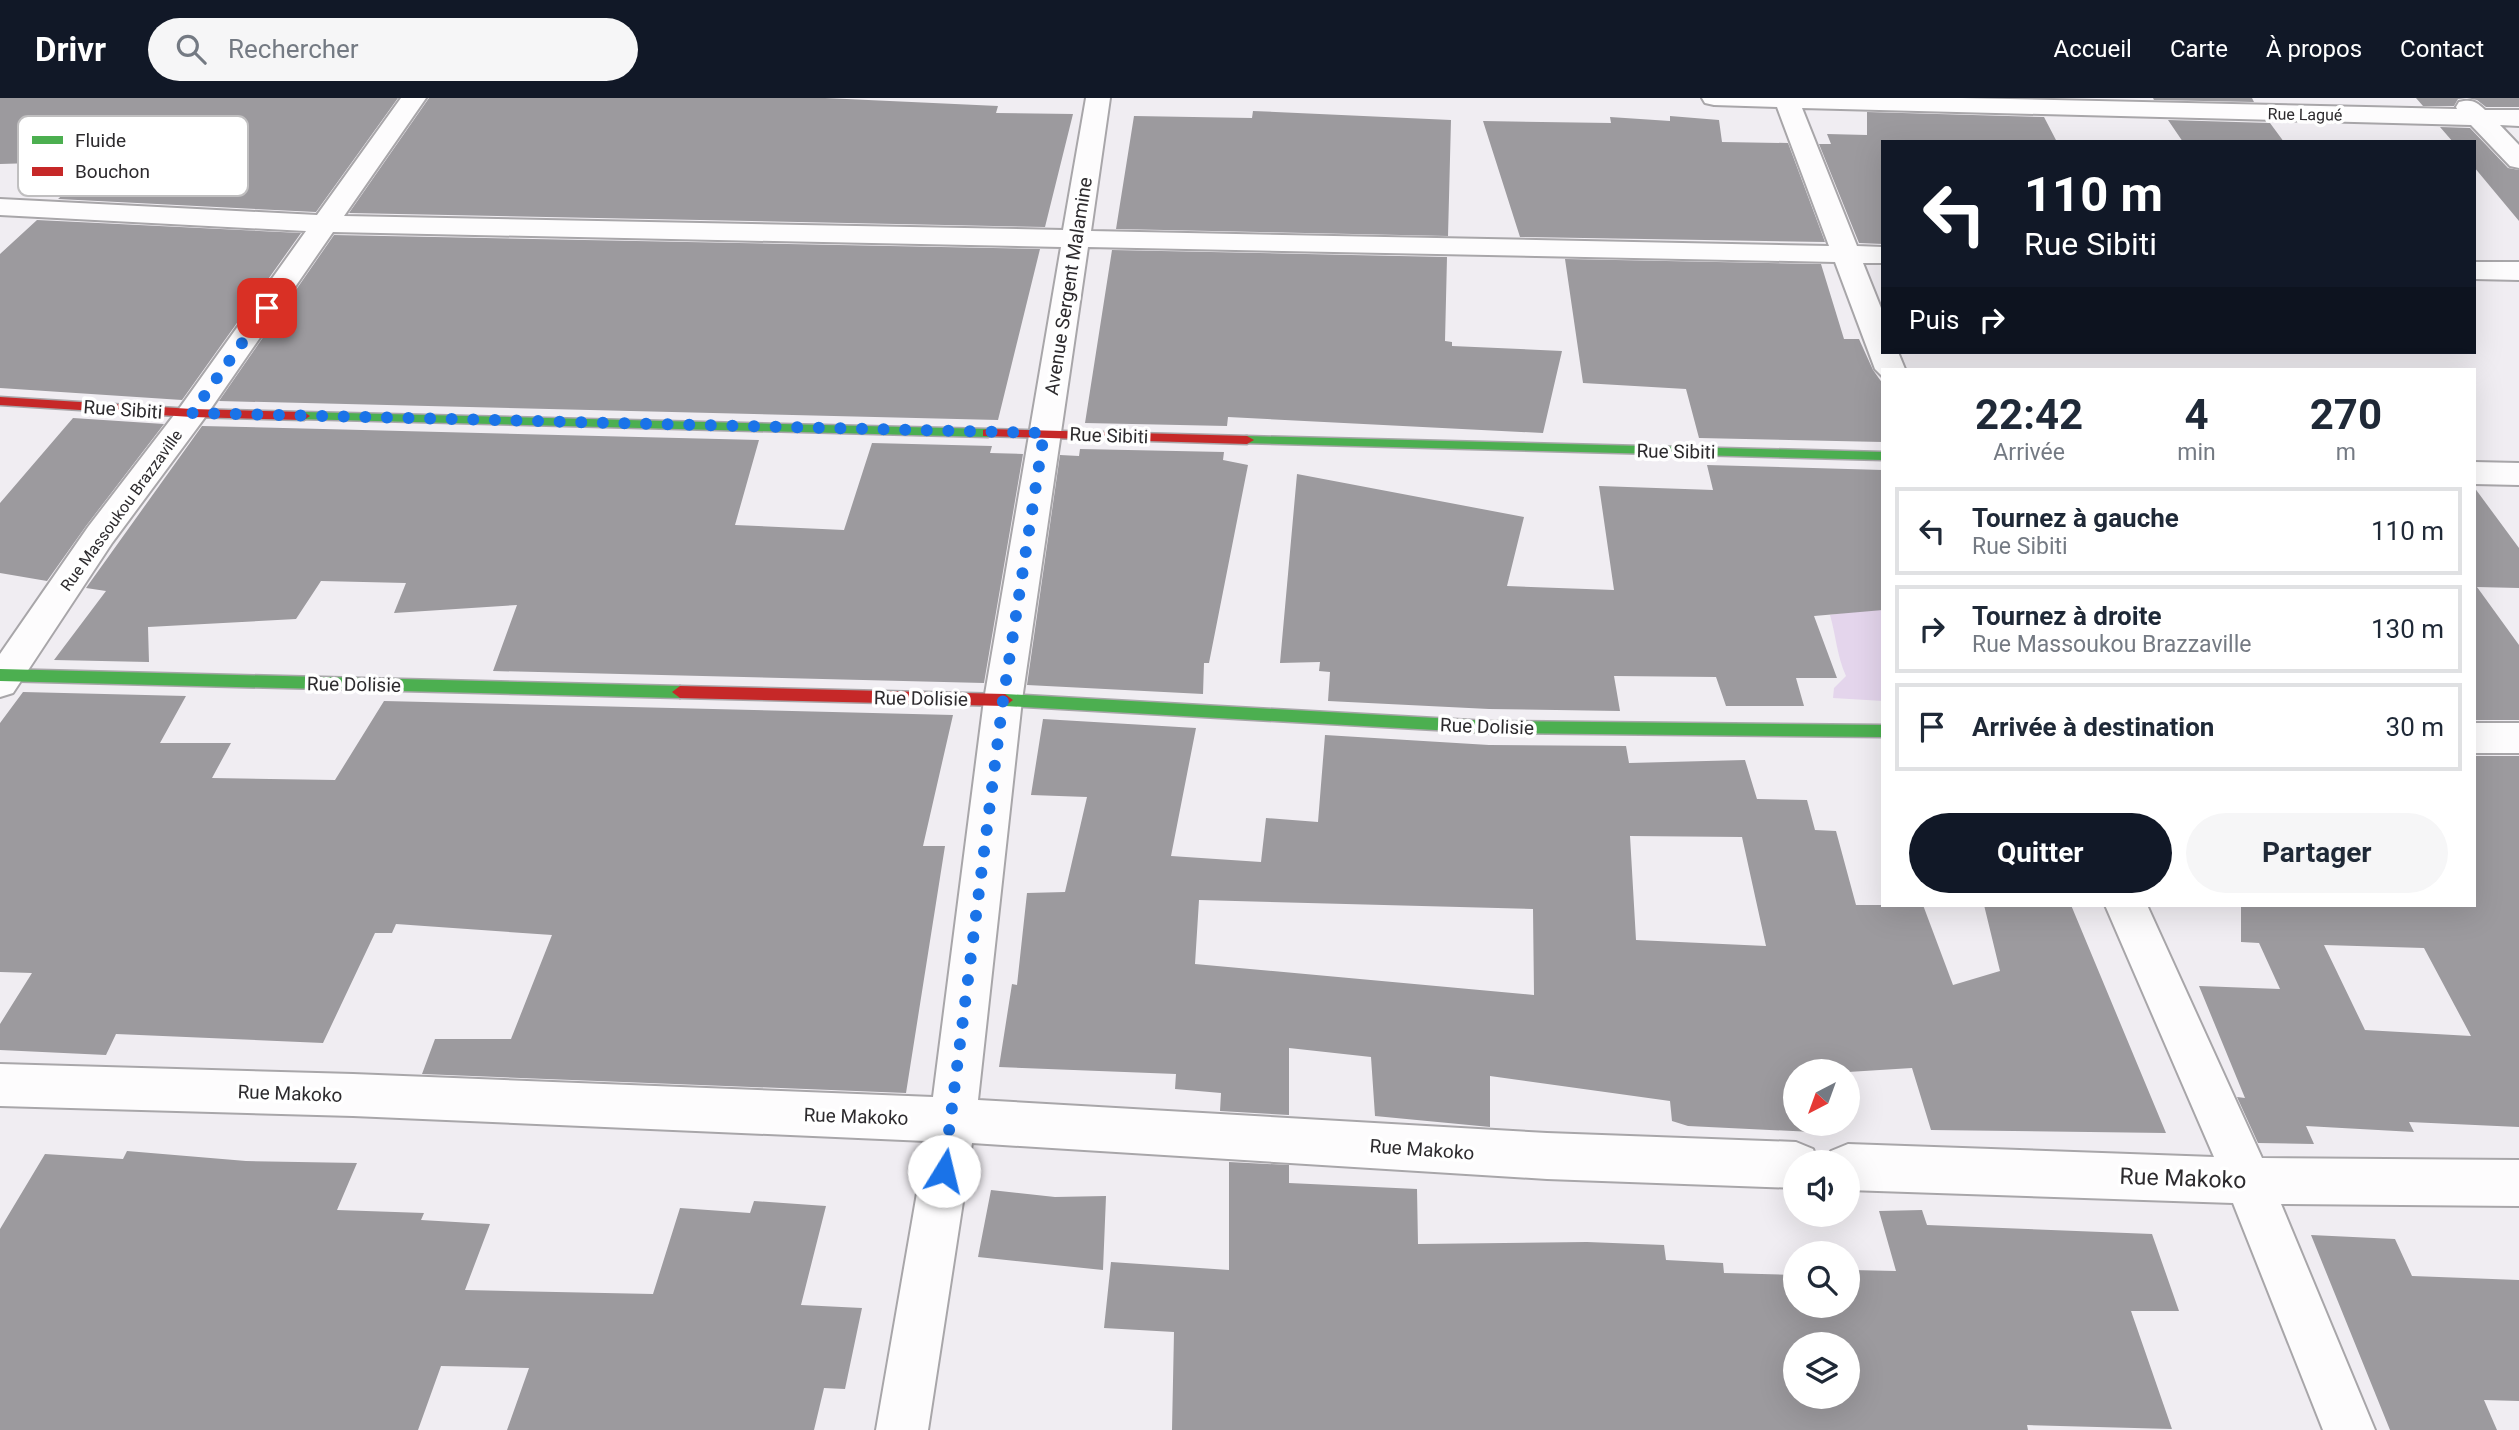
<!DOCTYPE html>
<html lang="fr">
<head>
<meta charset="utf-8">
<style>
	:root { --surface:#fff; --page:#f6f6f7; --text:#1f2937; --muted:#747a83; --line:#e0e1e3; --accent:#111827 }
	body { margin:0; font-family:Roboto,sans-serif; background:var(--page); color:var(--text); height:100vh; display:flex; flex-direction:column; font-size:26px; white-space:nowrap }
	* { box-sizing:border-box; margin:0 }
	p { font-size:23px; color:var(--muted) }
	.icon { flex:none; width:38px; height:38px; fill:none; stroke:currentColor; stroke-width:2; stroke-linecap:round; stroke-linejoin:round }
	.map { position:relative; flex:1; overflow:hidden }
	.side { position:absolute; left:1881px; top:270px; width:595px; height:539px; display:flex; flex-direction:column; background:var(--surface); border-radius:0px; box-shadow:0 7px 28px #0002 }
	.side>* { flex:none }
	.guide { position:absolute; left:1881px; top:42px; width:595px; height:214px; border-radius:0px; box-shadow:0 7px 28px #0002; background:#111827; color:#fff; overflow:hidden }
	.needle { width:46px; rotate:221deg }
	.fabs { position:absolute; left:1783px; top:961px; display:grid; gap:14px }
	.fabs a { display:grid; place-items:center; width:77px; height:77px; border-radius:50%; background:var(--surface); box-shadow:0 7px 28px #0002; font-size:35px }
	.pin { position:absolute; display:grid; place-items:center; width:60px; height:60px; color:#fff; margin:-30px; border-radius:14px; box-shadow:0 4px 10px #0006 }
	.me { position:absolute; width:77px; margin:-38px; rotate:9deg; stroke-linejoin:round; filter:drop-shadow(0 0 5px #0008) }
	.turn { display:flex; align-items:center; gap:24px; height:147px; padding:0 28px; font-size:32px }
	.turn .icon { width:91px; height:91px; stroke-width:2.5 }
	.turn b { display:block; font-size:49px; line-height:60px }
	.then { display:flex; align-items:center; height:66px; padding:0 28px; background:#0003; gap:14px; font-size:26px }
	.eta { display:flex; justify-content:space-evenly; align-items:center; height:119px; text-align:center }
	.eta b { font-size:42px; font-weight:700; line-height:49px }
	.cta { display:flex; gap:14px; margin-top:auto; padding:14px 28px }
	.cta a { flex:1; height:80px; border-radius:42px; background:var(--accent); color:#fff; font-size:28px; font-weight:700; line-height:80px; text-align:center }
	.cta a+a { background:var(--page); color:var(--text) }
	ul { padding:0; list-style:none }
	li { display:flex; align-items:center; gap:21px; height:88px; margin:0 14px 10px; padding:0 14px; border:4px solid var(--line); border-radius:0px }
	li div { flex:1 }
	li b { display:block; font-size:26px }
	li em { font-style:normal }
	header { display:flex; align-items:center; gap:42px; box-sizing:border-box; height:98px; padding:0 35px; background:var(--accent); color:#fff }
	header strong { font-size:33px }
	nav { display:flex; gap:38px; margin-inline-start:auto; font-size:24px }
	.search { width:490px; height:63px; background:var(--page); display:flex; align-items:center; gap:18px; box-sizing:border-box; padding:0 24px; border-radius:38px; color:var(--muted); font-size:26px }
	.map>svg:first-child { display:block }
	.green { fill:#e4d5ec }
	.building { fill:#9c9a9e; fill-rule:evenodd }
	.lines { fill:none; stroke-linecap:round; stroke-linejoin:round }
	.street-casing { stroke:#a8a6a9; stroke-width:4 }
	.fast-casing { stroke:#a8a6a9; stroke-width:3 }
	.jam-casing { stroke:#a8a6a9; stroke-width:3 }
	.street { fill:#fdfcfd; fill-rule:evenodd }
	.fast { fill:#4caf50; fill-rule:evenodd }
	.jam { fill:#c62828; fill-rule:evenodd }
	.route { stroke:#1a73e8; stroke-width:12; stroke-dasharray:0 21.6 }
	.labels { text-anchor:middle; stroke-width:7; stroke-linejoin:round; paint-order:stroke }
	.far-street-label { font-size:16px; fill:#2d2b2e; stroke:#fff }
	.street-label { font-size:19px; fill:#2d2b2e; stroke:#fff }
	.near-street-label { font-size:23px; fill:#2d2b2e; stroke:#fff }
	.key { fill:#fff; stroke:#c0bfc0; stroke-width:2 }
	.key-label { font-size:19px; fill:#2d2b2e }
</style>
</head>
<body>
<header>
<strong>Drivr</strong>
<div class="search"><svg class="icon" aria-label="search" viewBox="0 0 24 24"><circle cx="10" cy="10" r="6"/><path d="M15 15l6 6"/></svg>Rechercher</div>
<nav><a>Accueil</a><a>Carte</a><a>À propos</a><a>Contact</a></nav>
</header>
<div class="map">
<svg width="2519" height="1332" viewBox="0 0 2519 1332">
	<rect width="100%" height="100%" fill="#f0edf2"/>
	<path class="green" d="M1868,511l15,1v91l-50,-3 1,-10 12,-12c-9,-20 -10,-40 -16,-61z"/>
	<path class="building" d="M0,0h398l-82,114 -258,-13 19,-17h-26l17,-20 -68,2z
		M429,0h396l173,8 -2,7 77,1 -28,113 -696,-14z
		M2153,0h99l2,4 -100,-2z
		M2416,0h103v9h-33l-9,-7 -10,-2 -9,1 -4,7h-31z
		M1253,13l198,9 -3,116 -332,-7 18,-113 118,2z
		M1867,14l177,5 13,25h-174v102l-24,-1 -40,-99h12l-4,-10 40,1z
		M1670,18l49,4 3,22 66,1 37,99 -305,-5 -37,-116 128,2 -1,-6 60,4z
		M2168,22l102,3 14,19h-101z
		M2440,29l30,1 38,40 11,2v51l-45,-54v-25h-21z
		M37,122l264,13 -119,167 -182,-12v-134z
		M334,137l706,14 -42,171 -779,-19z
		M1112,152l335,7 -2,84 7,1v4l110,5 -19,82 -315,-16 -1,9 -142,-3z
		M1565,161l256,5 23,75h15l14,31 10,14v58l-184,-4 -13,-49 -103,-6z
		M73,320l91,6 -78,102 -39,55 -47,-8v-70z
		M202,328l557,14 -24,85 109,5 28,-87 120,3 -2,7 33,1 -39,229 -491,-12 24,-66 -123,8 12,-30 -85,-2 -25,38 -148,8 1,35 -95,-2 52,-69 -20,-3z
		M1080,351l144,3 -1,8 25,5 -39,198h-5l-1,31 -176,-9 33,-230 19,1z
		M1707,367l176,5v140l-69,6 23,62h-41l8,28h-78l-10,-29 -102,-1 6,35 -131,-2 -161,-8 2,-29 -11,-1 1,-9 -40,1 17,-189 227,43 -17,69 107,4 -15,-104 114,4z
		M2474,389l45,61v40l-42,-1 42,58v75h-45z
		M23,594l163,4 -26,47h71l-19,35 123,2 49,-79 569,14 -30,131h22l-39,247 -484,-19 13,-35h76l41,-104 -156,-11 -4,9h-17l-52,110 -207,-9 -10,21 -106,-5v-26l32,-51 -32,-1v-249z
		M1043,621l153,9 -25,128 90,6 5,-44 52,4 7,-87 164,10 137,1 3,17 116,-3 12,39 50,1 8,30 21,1 20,74h67l30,80 47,-14 -16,-66h87l95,228 -235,-3 -19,-62 -64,4 -52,-1v53h15l2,8 -125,-6 -16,-5 -2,-20 -180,-25v51l-115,-11 -4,-59 -82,-9v67l-69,-4 1,-18 -46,-4 1,-15 -177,-7 13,-83 5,1 10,-92 38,-1 22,-95 -56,-2zM1630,738l112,1 24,109 -130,-6zM1199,802l334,9 1,86 -339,-31z
		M2474,658h45v371l-110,-5 5,10 -108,-6 8,18 -56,-1 -21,-46 8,1 -46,-112 81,3 -21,-46 -18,-1v-37h233zM2324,847l100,3 47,88 -106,-6z
		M127,1053l119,10 111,2 -20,47 87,3 -3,7 69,4 -25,66 188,4 27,-86 70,5 4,-12 72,5 -25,99 61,3 -17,81 -21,-1 -10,42h-307l22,-62 -88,-2 -23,64h-418v-201l45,-75 78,5z
		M1229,1064l60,3v18l128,6 1,55 169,-2 77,3 2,15 57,3 1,10 72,2v31h52v-29h5l-2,-7 45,1 -17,-60 43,-1 5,15 225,9 27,77h-48l41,118 -145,-4 1,5h-856l2,-98 -70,-4 7,-66 118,8zM1796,1246h52v52h-52z
		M991,1092l64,7 51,-1 -3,74 -125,-13z
		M2311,1137l84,4 17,37 107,4v121l-35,-1 13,30h-107z"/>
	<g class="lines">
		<g class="street-casing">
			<path id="street" d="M401,0h25l-82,118 719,14 23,-132h24l-19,133 738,15 -52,-139 -63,-2 -9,-2 -3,-5h259l496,11 -1,-2 3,-5c12,-3 17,-1 26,8h34v16l-19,-1 19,20v23l-9,-2 -39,-41 -669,-17 55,138 26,1v16h-20l20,50v39h15l7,17h-22v8l-8,-8 -40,-107 -747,-15 -66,453 -44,400 569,33 249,9 17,7 5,13h-22v26l-249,-9 -575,-36 -44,287h-52l50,-289 -573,-25 -353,-10v-42l353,10 580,23 51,-397 77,-453 -728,-15 -130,188 -91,123 -99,150 -13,4v-43l88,-127 93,-121 125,-175 -306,-16v-16l317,16z
				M2474,164h45v18l-45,-1z
				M2474,364l45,1v22l-45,-1z
				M2474,625h45v30h-45z
				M2105,807h42l115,253 257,2v46l-238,-2 94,226h-52l-90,-227 -385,-13v-28h-21l4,-11 17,-7 366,13z"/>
		</g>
		<g class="fast-casing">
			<path id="fast" d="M304,314l684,17 6,4 -6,4 -689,-18v-6z
				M1247,338l636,16v8l-641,-17v-6z
				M0,571l680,17 8,6 -8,6 -680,-17z
				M1005,596l484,27 394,4v12l-394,-4 -484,-27 -8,-6z"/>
		</g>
		<g class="jam-casing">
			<path id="jam" d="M0,299l192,12 112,3 6,4 -6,4 -112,-3 -192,-12z
				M988,331l259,7 7,4 -7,4 -264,-8v-6z
				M680,588l325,8 8,6 -8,6 -325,-8 -8,-6z"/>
		</g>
		<use href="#street" class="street"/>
		<use href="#fast" class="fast"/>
		<use href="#jam" class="jam"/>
	</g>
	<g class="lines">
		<path class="route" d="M267,210l-75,105 852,20 -41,267 -59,471"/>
	</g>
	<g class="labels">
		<g class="far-street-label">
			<text transform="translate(2305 16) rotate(1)" y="6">Rue Lagué</text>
			<text transform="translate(121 412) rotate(-54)" y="6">Rue Massoukou Brazzaville</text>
		</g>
		<g class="street-label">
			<text transform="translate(1068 188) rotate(-81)" y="7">Avenue Sergent Malamine</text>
			<text transform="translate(123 311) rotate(4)" y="7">Rue Sibiti</text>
			<text transform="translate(1109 337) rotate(2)" y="7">Rue Sibiti</text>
			<text transform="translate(1676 353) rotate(1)" y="7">Rue Sibiti</text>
			<text transform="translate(354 586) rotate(1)" y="7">Rue Dolisie</text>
			<text transform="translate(921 600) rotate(1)" y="7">Rue Dolisie</text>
			<text transform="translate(1487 628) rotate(2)" y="7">Rue Dolisie</text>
			<text transform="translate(290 995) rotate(2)" y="7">Rue Makoko</text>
			<text transform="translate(856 1018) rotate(2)" y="7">Rue Makoko</text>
			<text transform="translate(1422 1051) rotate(4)" y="7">Rue Makoko</text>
		</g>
		<g class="near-street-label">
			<text transform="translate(2183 1080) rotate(2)" y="8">Rue Makoko</text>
		</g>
	</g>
	<rect x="18" y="18" width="230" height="80" rx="10" class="key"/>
	<rect x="32" y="38" width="31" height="8" fill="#4caf50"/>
	<rect x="32" y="69" width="31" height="9" fill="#c62828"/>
	<g class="key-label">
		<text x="75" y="49">Fluide</text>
		<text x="75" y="80">Bouchon</text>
	</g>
</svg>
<div class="fabs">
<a><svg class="needle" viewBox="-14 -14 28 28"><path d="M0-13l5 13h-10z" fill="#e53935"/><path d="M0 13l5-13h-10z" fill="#747a83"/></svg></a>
<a><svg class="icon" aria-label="sound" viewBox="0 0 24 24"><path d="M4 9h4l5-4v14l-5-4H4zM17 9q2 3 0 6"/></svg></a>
<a><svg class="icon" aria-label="search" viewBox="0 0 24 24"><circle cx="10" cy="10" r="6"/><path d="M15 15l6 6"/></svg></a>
<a><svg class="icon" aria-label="layers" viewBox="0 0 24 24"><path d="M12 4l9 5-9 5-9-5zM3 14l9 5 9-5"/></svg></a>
</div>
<div class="pin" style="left:267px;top:210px;background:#d93025"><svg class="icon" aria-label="arrive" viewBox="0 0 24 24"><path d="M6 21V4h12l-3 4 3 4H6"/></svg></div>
<svg class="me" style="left:944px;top:1073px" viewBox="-20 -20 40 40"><circle r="19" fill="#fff"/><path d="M0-13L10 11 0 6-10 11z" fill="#1a73e8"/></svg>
<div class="guide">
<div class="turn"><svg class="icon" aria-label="left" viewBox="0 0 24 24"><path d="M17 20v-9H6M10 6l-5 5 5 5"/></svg><div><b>110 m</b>Rue Sibiti</div></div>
<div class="then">Puis<svg class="icon" aria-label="right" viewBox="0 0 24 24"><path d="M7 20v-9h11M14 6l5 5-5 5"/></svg></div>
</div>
<section class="side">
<div class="eta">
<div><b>22:42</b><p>Arrivée</p></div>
<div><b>4</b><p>min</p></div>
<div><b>270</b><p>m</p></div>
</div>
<ul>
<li><svg class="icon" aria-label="left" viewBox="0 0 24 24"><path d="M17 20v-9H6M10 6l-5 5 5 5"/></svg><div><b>Tournez à gauche</b><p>Rue Sibiti</p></div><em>110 m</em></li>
<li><svg class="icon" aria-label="right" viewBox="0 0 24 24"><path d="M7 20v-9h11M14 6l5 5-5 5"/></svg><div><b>Tournez à droite</b><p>Rue Massoukou Brazzaville</p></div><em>130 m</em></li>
<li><svg class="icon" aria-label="arrive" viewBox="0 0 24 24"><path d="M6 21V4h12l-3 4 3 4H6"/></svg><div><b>Arrivée à destination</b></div><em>30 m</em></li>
</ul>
<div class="cta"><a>Quitter</a><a>Partager</a></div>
</section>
</div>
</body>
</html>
